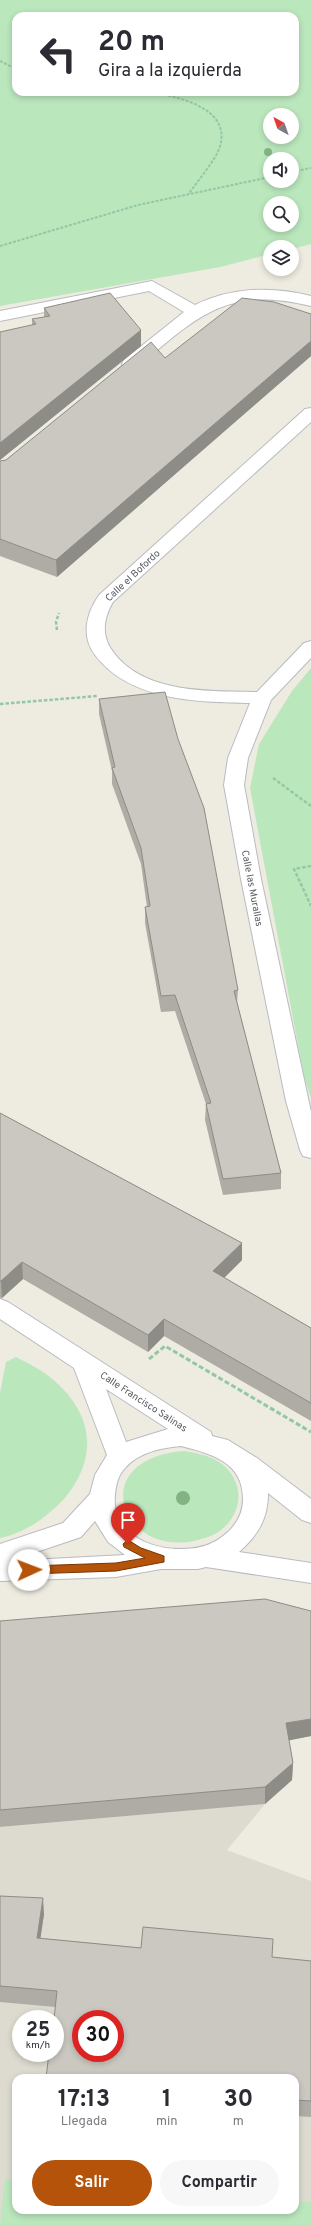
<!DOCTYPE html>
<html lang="es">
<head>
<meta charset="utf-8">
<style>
	:root { --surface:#fff; --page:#f7f7f7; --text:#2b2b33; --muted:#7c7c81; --accent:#b45309 }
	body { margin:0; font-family:Overpass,sans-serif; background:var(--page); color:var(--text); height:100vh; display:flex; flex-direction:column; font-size:15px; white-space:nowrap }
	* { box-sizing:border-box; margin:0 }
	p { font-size:13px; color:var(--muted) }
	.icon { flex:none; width:22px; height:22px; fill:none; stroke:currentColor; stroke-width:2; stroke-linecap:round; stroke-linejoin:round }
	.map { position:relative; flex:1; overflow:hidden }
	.panel { position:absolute; left:12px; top:2074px; width:287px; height:140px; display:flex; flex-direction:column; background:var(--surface); border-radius:12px; box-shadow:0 2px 6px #0003 }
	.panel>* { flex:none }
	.hud { position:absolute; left:12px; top:12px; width:287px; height:84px; border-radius:12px; box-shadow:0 2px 6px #0003; background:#fff; color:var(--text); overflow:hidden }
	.needle { width:26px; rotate:320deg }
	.buttons { position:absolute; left:263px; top:108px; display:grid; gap:8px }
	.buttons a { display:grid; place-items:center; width:36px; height:36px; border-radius:50%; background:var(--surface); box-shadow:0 2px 6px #0003; font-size:20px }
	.speed { position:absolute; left:12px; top:2010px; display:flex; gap:8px; font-size:20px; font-weight:700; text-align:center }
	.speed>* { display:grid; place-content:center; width:52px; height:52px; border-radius:50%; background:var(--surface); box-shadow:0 2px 6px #0003; line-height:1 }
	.speed small { font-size:10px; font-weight:400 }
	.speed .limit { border:6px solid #d22; background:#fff; color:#111 }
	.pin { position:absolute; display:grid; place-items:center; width:34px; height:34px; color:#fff; margin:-41px -17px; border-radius:50% 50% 50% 0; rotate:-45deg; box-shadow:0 0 4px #0007 }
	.pin .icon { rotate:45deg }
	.me { position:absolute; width:44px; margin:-22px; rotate:88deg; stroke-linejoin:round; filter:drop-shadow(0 0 3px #0008) }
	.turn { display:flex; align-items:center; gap:14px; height:84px; padding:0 20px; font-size:18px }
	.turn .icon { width:52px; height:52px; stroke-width:2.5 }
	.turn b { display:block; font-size:28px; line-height:34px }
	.eta { display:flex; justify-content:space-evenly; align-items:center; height:68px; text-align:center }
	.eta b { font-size:24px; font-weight:700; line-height:28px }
	.primary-button { display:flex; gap:8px; margin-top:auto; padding:8px 20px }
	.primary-button a { flex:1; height:46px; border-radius:24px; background:var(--accent); color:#fff; font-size:16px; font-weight:700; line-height:46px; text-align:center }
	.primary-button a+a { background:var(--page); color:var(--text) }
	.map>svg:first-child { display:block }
	.education { fill:#dddbcf; fill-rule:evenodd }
	.green { fill:#bbe7bd; fill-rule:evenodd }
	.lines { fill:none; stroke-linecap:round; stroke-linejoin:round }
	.minor-casing { stroke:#b9bbc1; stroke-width:2 }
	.path-far2 { stroke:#93c8a5; stroke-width:2; stroke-dasharray:3 1.5; stroke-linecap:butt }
	.path-far1 { stroke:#93c8a5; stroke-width:2.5; stroke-dasharray:3.5 2; stroke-linecap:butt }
	.path { stroke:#93c8a5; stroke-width:3; stroke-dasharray:5 2.5; stroke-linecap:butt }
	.minor { fill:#fff; fill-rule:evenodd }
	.tree { fill:#84b383 }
	.wall { fill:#aeaca5 }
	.shaded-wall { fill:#8d8c86 }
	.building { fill:#cac8c0; stroke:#8d8c86; fill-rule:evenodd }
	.route { fill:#b45309; stroke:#753606 }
	.labels { text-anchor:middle; stroke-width:3; stroke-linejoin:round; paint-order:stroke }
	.street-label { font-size:10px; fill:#595d63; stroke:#fff }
</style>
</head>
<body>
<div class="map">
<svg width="311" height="2226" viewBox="0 0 311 2226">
	<rect width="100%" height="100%" fill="#eeebe0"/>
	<path class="education" d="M265,1804l-38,46 84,31v345h-311v-399zM21,2019h34v34h-34zM81,2019h34v34h-34zM16,2078h279v132h-279z"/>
	<path class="green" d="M0,0h311v244l-19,5 -22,-2v7l-50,13 -220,39zM16,16h279v76h-279zM270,115h22v22h-22zM270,159h22v22h-22zM270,203h22v22h-22z
		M311,668v430l-7,-21 -54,-289 9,-44 33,-53z
		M16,1357c11,6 24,12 34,20 43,35 50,79 14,122 -17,18 -39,34 -64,39v-145l6,-31z
		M184,1451c12,2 24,4 35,11 21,14 26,40 10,60 -8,10 -18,15 -31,18 -76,20 -115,-81 -14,-89z
		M5,2179l11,1v30h279v-9l16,1v24h-311z"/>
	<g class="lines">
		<g class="minor-casing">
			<path id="minor" d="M152,281l43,24c36,-18 78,-19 116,-9v10c-85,-21 -114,11 -175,62h-12l-2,-4 2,-4 60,-48 -35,-21 -149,30v-10z
				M311,408v14l-198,180c-10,17 -12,35 1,51 31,41 97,38 143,39l47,-49 7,-2v17l-40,42 -23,58 -4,27 17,94 50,233v46l-8,-2 -3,-6 -14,-49 -45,-222 -17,-94 4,-27 22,-55c-53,-1 -120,-2 -155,-48 -14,-19 -9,-41 4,-60l206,-186z
				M0,1299l8,3 203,130 1,4 16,4 29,18 54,41v24l-9,-3 -34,-27c0,26 -10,42 -29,59l72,11v20l-105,-16 -8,2h-37l-45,8 -116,4v-37l63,-21 27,-29 5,-19 12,-20 -33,-87 -74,-49zM106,1389l62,40 -42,13zM181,1446c31,8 62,16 62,53 0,13 -5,23 -14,32 -15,14 -29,18 -49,18 -32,0 -69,-17 -65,-54 1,-11 3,-20 11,-28 14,-15 35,-19 55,-21zM95,1521l13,21 17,13 -115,6 71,-24z"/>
		</g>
		<path class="path-far2" d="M0,61l16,8
			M146,92c27,3 89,15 73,57 -5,13 -23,34 -31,46
			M292,172l19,-4
			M0,246l138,-41 132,-28"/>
		<path class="path-far1" d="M57,630l-1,-8 3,-9
			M0,704l97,-8
			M273,778l38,28
			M311,866l-17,3 17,37"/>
		<path class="path" d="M149,1359l16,-13 146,86"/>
		<use href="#minor" class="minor"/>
	</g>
	<g class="tree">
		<circle cx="268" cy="152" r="4"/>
		<circle cx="183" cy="1498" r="7"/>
	</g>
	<path class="wall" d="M44,308l97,38 -141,114v-128l32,-7v-6l12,-2z
		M311,314v42l-254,221 -57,-21v-95l6,-1 159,-102z
		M99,699l139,291 -1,13 44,170v16l-58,6 -18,-75 1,-16 -31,-93 -14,1 -16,-89v-16h2l-6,-43 -29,-80v-13l-13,-57z
		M0,1113l242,130v17l-18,18 87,50v93l-147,-85 -16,16 -125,-73 -21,19h-2z
		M0,1621l311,115 -22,4 4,23 -1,17 -27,24 -265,23z
		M0,1896l44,18 -4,24 101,10 131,9 39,4v156l-16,-1v-38l-240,-71 -55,-5z"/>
	<path class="shaded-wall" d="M141,330v16l-141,114v-17z
		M311,341v15l-254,221 -1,-17z
		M242,1243v17l-29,29v-18z
		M22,1262l1,17 -21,19 -1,-17z
		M164,1319v17l-16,16v-17z
		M311,1719v17l-25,5v-18z
		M293,1763l-1,17 -27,24v-17z
		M43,1898l1,16 -6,41 -1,-17z"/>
	<path class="building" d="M110,293l31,37 -141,113v-111l36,-8 -4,-5 18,-3 -6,-8z
		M242,298l32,4 37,12v27l-255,219 -56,-21v-78l6,-1 145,-118 14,16z
		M165,692l13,47 26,69 34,182 -4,1 47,182 -58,6 -17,-75 5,-1 -36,-108 -14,1 -16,-89 5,-1 -9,-58 -29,-80 3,-1 -16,-68z
		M0,1113l242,130 -29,28 98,57v75l-147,-84 -16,16 -126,-73 -21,19h-1z
		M265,1599l46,12v108l-25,4 7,40 -28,24 -265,23v-189z
		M0,1896l43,2 -6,40 104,10 2,-21 130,12 -1,18 39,4v140l-16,-1v-22h-249l3,-25h6v-34h-1l3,-28 -57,-5zM81,2019h34v34h-34z"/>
	<path class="route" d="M128,1540l13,8 23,8v6l-48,9 -87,3 -5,-4 5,-4 87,-3 29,-5 -21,-11 -1,-3z"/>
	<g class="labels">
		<g class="street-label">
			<text transform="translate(132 575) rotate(-43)" y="4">Calle el Bofordo</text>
			<text transform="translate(253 888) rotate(79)" y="4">Calle las Murallas</text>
			<text transform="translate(144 1401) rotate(33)" y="4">Calle Francisco Salinas</text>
		</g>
	</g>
</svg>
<div class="buttons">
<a><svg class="needle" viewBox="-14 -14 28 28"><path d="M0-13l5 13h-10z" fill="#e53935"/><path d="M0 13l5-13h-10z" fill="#7c7c81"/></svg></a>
<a><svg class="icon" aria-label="sound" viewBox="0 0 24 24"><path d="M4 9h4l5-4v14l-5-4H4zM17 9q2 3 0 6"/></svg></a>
<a><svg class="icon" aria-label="search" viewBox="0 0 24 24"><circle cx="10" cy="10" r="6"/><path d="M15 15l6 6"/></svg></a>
<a><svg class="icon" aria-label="layers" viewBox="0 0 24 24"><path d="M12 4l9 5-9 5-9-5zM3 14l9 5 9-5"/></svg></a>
</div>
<div class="speed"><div>25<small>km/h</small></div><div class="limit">30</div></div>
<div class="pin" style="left:128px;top:1544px;background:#d93025"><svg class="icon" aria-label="arrive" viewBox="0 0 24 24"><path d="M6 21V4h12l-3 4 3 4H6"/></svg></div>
<svg class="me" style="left:29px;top:1570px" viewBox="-20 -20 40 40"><circle r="19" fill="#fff"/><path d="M0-13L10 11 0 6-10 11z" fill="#b45309"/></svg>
<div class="hud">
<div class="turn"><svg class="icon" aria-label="left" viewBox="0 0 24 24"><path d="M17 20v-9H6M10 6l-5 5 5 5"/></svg><div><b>20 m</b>Gira a la izquierda</div></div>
</div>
<section class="panel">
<div class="eta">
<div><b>17:13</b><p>Llegada</p></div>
<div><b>1</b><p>min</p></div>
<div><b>30</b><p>m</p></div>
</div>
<div class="primary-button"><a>Salir</a><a>Compartir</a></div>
</section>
</div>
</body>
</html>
